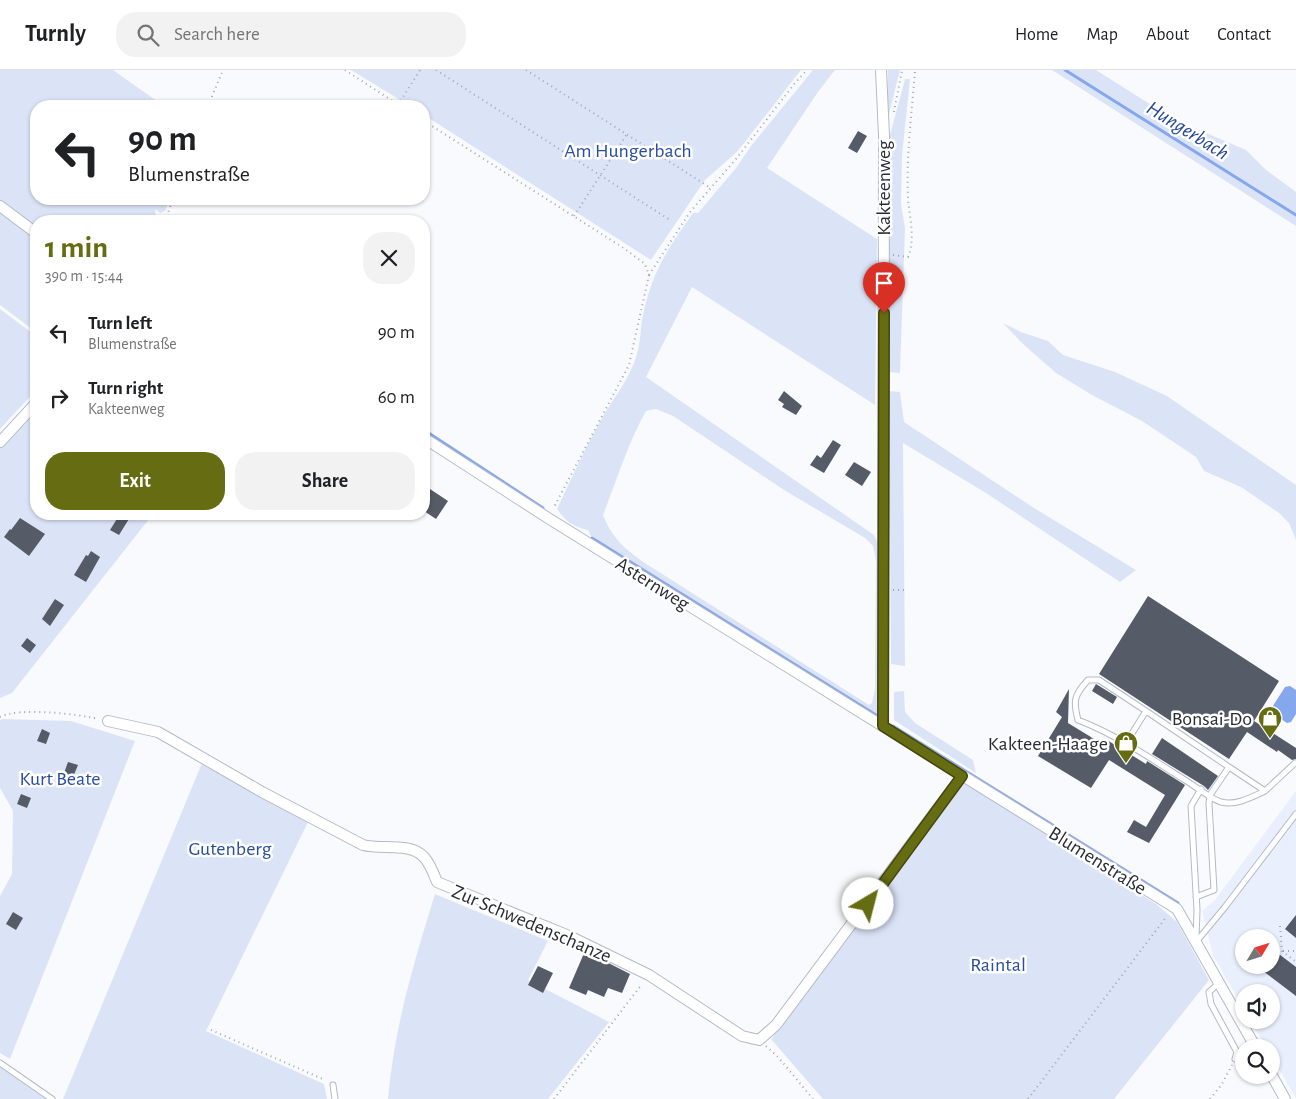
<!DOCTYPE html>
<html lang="en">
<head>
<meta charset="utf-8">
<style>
	:root { --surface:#fff; --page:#f2f2f2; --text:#202124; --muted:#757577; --line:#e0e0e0; --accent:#656c11 }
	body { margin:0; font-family:"Alegreya Sans",sans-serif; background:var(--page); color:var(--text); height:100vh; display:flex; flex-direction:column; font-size:19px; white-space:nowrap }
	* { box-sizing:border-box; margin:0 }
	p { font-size:16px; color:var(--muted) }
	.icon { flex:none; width:28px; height:28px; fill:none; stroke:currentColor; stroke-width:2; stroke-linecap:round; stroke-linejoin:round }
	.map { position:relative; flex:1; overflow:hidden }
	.sheet { position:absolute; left:30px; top:145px; width:400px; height:305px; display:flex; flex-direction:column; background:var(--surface); border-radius:20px; box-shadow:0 1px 4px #0004 }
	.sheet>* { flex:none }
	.banner { position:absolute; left:30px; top:30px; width:400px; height:105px; border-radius:20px; box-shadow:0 1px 4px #0004; background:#fff; color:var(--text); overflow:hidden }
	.needle { width:32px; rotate:52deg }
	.controls { position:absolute; left:1235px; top:859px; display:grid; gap:10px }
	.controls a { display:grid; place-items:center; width:45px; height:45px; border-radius:50%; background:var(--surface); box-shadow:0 1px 4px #0004; font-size:25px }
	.pin { position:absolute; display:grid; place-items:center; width:42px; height:42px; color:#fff; margin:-51px -21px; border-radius:50% 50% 50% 0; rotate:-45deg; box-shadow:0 0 5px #0007 }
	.pin .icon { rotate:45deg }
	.me { position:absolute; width:55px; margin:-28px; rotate:37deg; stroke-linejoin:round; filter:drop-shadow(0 0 4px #0008) }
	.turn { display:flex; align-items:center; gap:18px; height:105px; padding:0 15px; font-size:22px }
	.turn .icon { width:65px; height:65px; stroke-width:2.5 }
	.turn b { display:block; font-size:35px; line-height:42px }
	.round { display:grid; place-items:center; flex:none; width:52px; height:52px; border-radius:20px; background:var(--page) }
	.overview { display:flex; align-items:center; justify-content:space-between; height:85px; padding:0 15px }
	h1 { font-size:30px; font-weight:700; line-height:38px; color:var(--accent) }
	.action { display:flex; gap:10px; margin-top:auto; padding:10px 15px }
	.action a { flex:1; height:58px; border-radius:20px; background:var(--accent); color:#fff; font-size:20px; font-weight:700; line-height:58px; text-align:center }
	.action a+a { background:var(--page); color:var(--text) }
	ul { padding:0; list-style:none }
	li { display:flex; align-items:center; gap:15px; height:65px; padding:0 15px }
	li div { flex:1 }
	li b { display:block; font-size:19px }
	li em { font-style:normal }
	header { display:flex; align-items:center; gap:30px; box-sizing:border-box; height:70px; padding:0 25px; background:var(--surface); border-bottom:1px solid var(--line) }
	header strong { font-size:24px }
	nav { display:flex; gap:28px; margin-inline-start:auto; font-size:18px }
	.search { width:350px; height:45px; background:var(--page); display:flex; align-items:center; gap:12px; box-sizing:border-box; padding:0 18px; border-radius:20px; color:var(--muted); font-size:19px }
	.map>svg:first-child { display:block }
	.built { fill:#e9effc; fill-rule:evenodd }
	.green { fill:#dbe4f7; fill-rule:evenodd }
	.water { fill:#85a7ee }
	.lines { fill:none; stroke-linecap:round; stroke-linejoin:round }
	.stream { stroke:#85a7ee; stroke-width:3 }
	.building { fill:#555b67 }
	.lane-casing { stroke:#b3bac8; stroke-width:7 }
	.street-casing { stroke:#b3bac8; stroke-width:12 }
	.path { stroke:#a5a6ab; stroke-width:2; stroke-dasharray:1 4; stroke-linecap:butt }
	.lane { stroke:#fff; stroke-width:5 }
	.street { stroke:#fff; stroke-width:10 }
	.route-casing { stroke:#42460b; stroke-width:12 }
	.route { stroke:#656c11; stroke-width:9 }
	.labels { text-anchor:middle; stroke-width:5; stroke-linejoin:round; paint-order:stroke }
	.park-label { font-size:20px; fill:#2a4da0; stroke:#fff }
	.street-label { font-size:20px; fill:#292c32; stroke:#fff }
	.poi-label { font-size:20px; fill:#292c32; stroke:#fff; text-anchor:end }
	.water-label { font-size:21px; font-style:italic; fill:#25479a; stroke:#fff }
</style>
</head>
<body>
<header>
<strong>Turnly</strong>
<div class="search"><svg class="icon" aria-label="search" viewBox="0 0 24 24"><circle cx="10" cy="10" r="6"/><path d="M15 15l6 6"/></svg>Search here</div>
<nav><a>Home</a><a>Map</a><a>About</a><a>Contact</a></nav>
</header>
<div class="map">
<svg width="1296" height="1029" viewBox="0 0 1296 1029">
	<rect width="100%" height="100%" fill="#f9fafd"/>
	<path class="built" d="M1296,721v307l-25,-42v-8l-5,-1 -16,-27h21v-28h-27v17l-31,-54 -11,-44 13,-11zM1244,868h27v27h-27z"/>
	<path class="green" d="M0,0h113l51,36h-128v93h134l-5,12 -5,2 -5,-4 2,12h-121v111l-36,-27z
		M351,0h450l-64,82 -32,28 -54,80 -227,-145v-9h-14z
		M813,0h22l-17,22 -51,76 110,71 -2,166 -183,-118 -46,90 228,158 6,12v162l-3,5 -4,1 -50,-34 -219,-136 -13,-9 -3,-6c-14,-3 -23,-9 -31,-21 15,-32 30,-65 48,-96 11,-18 25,-36 31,-56 5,-14 4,-29 7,-42 9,-43 25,-67 50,-102h5l38,-45 15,-22zM656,339l17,7 111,74 81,48 8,8 3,14 -1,129 -3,14 -3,2 -221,-140c-21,-14 -35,-25 -45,-50 14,-35 24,-70 43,-104z
		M888,0h12l-12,48z
		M1052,0h44l87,55 21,7 42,18 19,19 31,23v34z
		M905,9h5l-8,77 -1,48 4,24 -5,145 -12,-1 -1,-121 3,-116z
		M0,239l36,27v54l-36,39z
		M1003,253l18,9 27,9 15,14 52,17 52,24 129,89v55l-7,-17 -10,-10 -38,-26 -37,-16 -8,-14 -54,-36 -50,-26 -36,-22 -33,-29z
		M889,321l11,1 4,30 130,86 102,62 -16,12 -134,-89 -83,-50 2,223 -14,-2z
		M36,339v105h117l-141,179 -12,5v-250z
		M904,621l1,21 10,11 58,37 3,13 -82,-53v-28z
		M3,649l68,2 64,20 -125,318 -10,-6v-157l12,-22 1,-63 -13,-23v-68z
		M202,693l106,59 -102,209 118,53 3,15h-264z
		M964,713l192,121 21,18 32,58 -95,119h-291l-52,-60z
		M435,824l113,47 -20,39 81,42 -61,77h-160c6,-71 26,-137 47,-205z
		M0,997l46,32h-46z"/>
	<path class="water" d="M1290,616l6,4v24l-5,8 -4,1 -15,-10 -1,-4 14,-22z"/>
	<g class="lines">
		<path class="stream" d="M1065,0l231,145
			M424,360l119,78
			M592,468l284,177
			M893,656l285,177"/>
	</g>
	<path class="building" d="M858,61l9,5 -10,17 -9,-5z
		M784,321l18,15 -6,9 -14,-8 2,-3 -6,-4z
		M833,370l8,5 -17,28 -14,-8 7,-10 4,3z
		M854,392l17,10 -9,14 -17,-11z
		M424,415l24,16 -12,18 -12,-8z
		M120,444h12l-13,21 -9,-5z
		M20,448l25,16 -16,22 -25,-19 6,-8 1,1z
		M91,481l9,6 -14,25 -12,-7 12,-20 2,1z
		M1148,526l131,85 -25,40 42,27v11l-4,1 -14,-10 -1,2 -30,-20 -18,27 -130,-85z
		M55,529l9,6 -14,21 -8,-7z
		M27,568l9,7 -6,8 -9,-7z
		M1096,614l21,13 -4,7 -21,-13z
		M1069,619l-1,34 36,22 3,-5 39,24 1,-3 38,24 -36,58 -22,-11 7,-12 12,7 19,-32 -56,-35 -18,28 -53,-32 24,-39 -6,-5z
		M42,659l8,4 -4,11 -9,-3z
		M1162,668l56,38 -10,14 -4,-4 -52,-32z
		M68,692l10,3 -5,12 -9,-4z
		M21,724l10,4 -4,10 -10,-4z
		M13,842l10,6 -7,12 -10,-6z
		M1296,845v23l-11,-9z
		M1271,878l25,19v29l-41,-31h16z
		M585,881l45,23 -8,19 -14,-5 -4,9 -16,-7 -2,5 -17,-7z
		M538,896l15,7 -10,20 -15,-8z"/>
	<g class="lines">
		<g class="lane-casing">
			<path id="lane" d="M1146,641l83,56 -19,28 -1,9 5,86 -18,7
				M1126,673l20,-32 -47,-31h-11c-14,15 -15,21 -10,40 39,15 72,38 107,60 10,6 26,19 36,22 15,4 31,-5 44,-11
				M1229,697l36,24 30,-28
				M1196,869l1,-29 -6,-104 10,-17
				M1196,872l29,-35 71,-93
				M1219,913l-10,9 2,12 26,48 -2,7
				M0,993l52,36
				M333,1015l2,14"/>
		</g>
		<g class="street-casing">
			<path id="street" d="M881,0l3,66 -1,590
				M0,136l36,27
				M424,368l124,80 629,391 79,139
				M0,372l36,-39
				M108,651l50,11 104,60 101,53c19,5 47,-3 61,12 6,7 10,17 13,25l132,54 80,39 93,61 17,4 17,-15 186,-249
				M1271,1004l14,25"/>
		</g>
		<path class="path" d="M345,0l55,36
			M436,0l234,150
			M526,0l183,117
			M398,35l22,-35
			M208,36l15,-36
			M894,42l8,-42
			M424,51l198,126 23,17 4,11 -20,90 -76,144
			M574,146l53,-82
			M165,151l8,-22
			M893,185l15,2c8,-19 1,-40 0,-60 -2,-42 4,-85 7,-127
			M649,205l41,-63 46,-53 59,-76 12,-13
			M893,520h13
			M0,647c18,-10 78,-3 98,2
			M1280,856l2,25 14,11
			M1283,881h13
			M211,960l114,50
			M766,976l13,12 34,41
			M554,1029l88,-115
			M1028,1029l139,-183
			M1210,1029l12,-15 10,-19"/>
		<use href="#lane" class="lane"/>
		<use href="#street" class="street"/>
	</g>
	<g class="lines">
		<g class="route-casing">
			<path id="route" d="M868,834l94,-128 -79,-50 1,-413"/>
		</g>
		<use href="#route" class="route"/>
	</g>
	<defs>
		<g id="shop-pin" transform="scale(1.25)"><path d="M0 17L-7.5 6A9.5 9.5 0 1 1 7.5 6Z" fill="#656c11" stroke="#fff"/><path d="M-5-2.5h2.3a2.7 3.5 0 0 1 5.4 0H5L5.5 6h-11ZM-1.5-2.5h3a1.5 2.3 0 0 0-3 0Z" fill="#fff"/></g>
	</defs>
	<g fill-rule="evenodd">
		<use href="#shop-pin" x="1270" y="648"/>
		<use href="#shop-pin" x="1126" y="673"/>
	</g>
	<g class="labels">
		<g class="park-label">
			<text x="628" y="87">Am Hungerbach</text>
			<text x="60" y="715">Kurt Beate</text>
			<text x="230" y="785">Gutenberg</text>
			<text x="998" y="901">Raintal</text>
		</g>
		<g class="street-label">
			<text transform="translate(883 118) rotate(-90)" y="7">Kakteenweg</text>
			<text transform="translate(653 513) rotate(32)" y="7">Asternweg</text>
			<text transform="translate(1098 790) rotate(32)" y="7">Blumenstraße</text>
			<text transform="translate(532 853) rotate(23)" y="7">Zur Schwedenschanze</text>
		</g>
		<g class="poi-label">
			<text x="1252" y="655">Bonsai-Do</text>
			<text x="1108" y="680">Kakteen-Haage</text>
		</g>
		<g class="water-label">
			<text transform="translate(1188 60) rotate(32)" y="7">Hungerbach</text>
		</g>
	</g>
</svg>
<div class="controls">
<a><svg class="needle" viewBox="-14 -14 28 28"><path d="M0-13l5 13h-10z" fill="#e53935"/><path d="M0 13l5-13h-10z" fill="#757577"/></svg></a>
<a><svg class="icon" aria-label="sound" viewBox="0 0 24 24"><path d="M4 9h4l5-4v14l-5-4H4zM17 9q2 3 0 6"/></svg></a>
<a><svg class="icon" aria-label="search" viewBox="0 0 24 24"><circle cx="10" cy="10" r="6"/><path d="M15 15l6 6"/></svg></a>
</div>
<div class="pin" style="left:884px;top:243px;background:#d93025"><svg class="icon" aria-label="arrive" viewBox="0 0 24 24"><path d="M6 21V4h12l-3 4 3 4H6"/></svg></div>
<svg class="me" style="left:868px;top:834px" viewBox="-20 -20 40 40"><circle r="19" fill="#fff"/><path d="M0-13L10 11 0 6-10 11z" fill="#656c11"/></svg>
<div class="banner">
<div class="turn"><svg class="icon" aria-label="left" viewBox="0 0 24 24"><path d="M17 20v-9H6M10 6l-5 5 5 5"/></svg><div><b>90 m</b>Blumenstraße</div></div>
</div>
<section class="sheet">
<div class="overview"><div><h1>1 min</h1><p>390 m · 15:44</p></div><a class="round"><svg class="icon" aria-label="close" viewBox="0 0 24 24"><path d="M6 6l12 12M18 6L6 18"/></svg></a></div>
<ul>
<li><svg class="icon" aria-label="left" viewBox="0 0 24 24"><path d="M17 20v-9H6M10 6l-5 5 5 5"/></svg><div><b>Turn left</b><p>Blumenstraße</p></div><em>90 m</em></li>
<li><svg class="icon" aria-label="right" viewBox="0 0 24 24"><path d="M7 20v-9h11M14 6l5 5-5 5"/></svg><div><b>Turn right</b><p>Kakteenweg</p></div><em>60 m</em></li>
</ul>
<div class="action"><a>Exit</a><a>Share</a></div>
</section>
</div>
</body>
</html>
